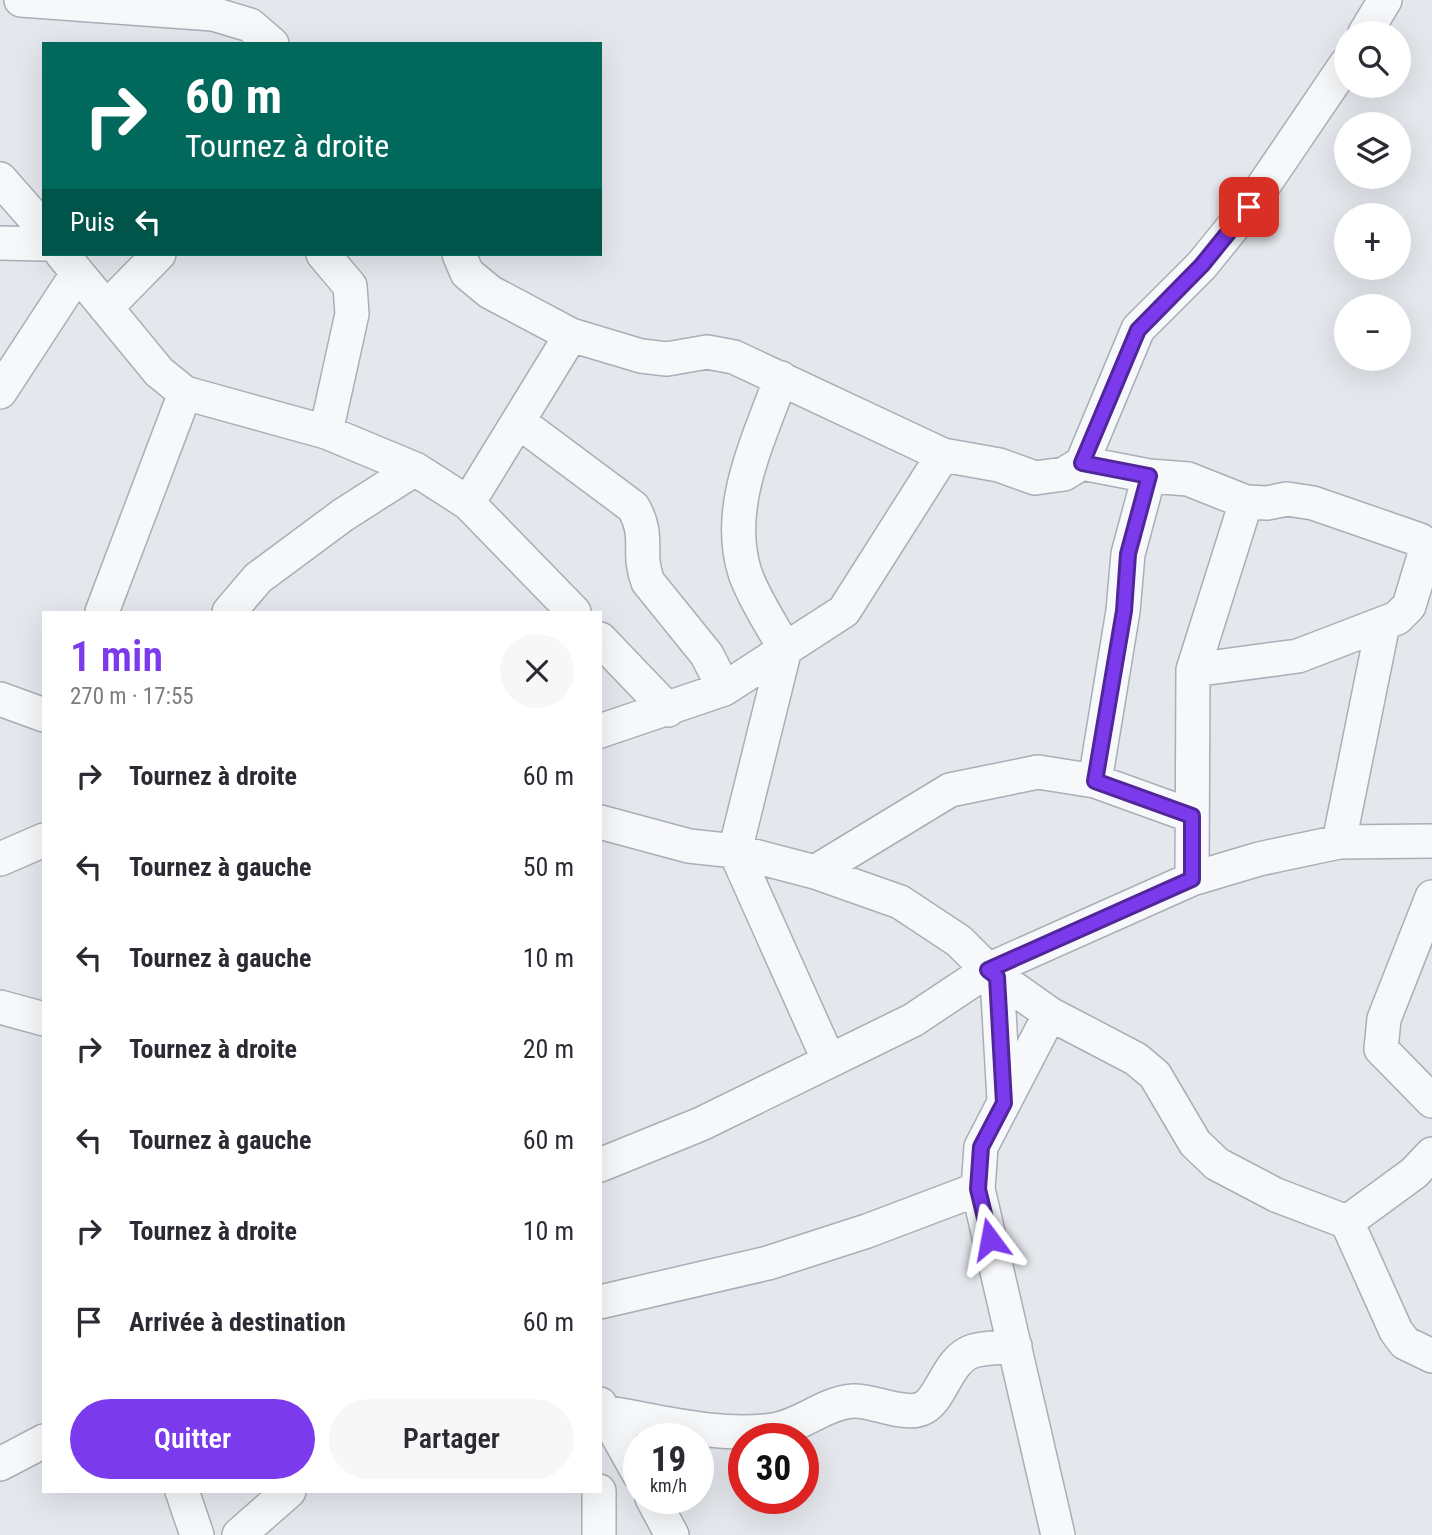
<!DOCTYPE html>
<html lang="fr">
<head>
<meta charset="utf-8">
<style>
	:root { --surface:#fff; --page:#f7f7f7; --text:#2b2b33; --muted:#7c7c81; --accent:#7c3aed }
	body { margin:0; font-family:"Roboto Condensed",sans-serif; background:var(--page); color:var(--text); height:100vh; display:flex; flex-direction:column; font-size:26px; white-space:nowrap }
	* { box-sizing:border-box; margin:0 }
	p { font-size:23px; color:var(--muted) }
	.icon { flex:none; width:38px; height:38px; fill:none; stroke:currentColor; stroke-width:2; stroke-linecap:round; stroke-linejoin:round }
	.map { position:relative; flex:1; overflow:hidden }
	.panel { position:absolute; left:42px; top:611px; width:560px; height:882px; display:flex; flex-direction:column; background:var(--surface); border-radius:0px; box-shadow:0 7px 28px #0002 }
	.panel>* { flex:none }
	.banner { position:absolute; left:42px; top:42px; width:560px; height:214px; border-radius:0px; box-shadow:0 7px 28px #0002; background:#00695c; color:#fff; overflow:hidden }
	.tools { position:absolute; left:1334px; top:21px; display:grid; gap:14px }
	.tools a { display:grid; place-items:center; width:77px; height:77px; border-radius:50%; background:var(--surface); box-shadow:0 7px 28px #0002; font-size:35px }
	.speed { position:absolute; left:623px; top:1423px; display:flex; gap:14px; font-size:35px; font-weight:700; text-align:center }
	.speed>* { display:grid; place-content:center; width:91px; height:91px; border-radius:50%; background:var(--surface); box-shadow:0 7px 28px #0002; line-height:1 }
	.speed small { font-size:18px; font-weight:400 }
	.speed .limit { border:10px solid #d22; background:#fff; color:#111 }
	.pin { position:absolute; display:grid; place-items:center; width:60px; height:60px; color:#fff; margin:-30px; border-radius:14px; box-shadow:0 4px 10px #0006 }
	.me { position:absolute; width:77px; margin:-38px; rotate:347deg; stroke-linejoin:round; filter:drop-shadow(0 0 5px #0008) }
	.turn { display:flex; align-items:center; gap:24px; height:147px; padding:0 28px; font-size:32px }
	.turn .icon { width:91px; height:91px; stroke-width:2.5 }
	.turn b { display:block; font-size:49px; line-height:60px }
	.then { display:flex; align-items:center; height:66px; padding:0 28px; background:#0003; gap:14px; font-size:26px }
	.round { display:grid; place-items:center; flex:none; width:74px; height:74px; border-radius:37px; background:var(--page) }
	.head { display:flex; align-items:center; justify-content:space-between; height:119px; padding:0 28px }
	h1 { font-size:42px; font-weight:600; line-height:52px; color:var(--accent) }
	.primary-button { display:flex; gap:14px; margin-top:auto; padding:14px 28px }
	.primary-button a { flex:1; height:80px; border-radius:42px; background:var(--accent); color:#fff; font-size:28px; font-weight:600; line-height:80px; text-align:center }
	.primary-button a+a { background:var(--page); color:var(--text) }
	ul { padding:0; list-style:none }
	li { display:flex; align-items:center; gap:21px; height:91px; padding:0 28px }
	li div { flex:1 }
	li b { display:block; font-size:26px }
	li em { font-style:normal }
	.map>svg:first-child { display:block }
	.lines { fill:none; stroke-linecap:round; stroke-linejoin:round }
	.street-casing { stroke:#a9aeb7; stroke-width:36 }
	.street { stroke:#f7f8fa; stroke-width:33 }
	.route-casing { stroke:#51269a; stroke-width:18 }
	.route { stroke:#7c3aed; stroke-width:12 }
</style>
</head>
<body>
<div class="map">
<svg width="1432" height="1535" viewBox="0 0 1432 1535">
	<rect width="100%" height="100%" fill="#e4e7ec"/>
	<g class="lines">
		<g class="street-casing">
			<path id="street" d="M21,0l192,14 37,11 22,19
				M1365,33l20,-33
				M0,179l44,50
				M0,243l44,1
				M62,254l97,118 26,21 141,39 89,37 53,34 106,109
				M323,254l27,32 2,28 -26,118
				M459,254l8,19 23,19 81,43 70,21 26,3 40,-7 27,5 209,98 56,10 36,13 29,-4 18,-11 67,13 39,3 58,23 21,1 20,-4 26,4 107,37 5,13 -16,53 -12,12 -99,38 -105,14
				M106,308l53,-54
				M781,378c-22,62 -57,129 -36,195 9,26 27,52 40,76l-50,202 94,210
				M0,392l77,-118
				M519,422l114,85c18,30 3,45 15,75l59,73 17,34
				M1082,463l56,-134 64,-64 47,-58 97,-143
				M468,503l103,-168
				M102,612l83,-219
				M229,612l29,-34 85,-63 72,-46
				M600,639l68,71
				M0,699l44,16
				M600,731l124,-42 120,-78 99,-156
				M1095,781l28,-170 5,-57 21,-78
				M600,822l89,24 46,5 80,21 85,30 59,39 29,29 62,44 86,45 19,16 40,68 22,21 59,31 71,27 49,109 9,12 27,13
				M1339,842l44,-218
				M0,859l44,-19
				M815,872l135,-82 88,-18 57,9 97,35
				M1192,879l1,-209 53,-168
				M1432,897l-48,122 -3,30 51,52
				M997,977l7,123
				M0,1007l44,12
				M1050,1014l-69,133 -3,42 80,346
				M600,1165l101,-41 212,-104 75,-50 204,-91 67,-20 80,-17 93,-1
				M1347,1222l67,-49 18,-19
				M600,1302l168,-39 99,-32 111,-42
				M600,1404l39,70
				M604,1412c54,9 115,26 169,18 29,-4 51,-27 80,-29 20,-1 49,15 68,8 21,-8 25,-49 52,-58 12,-4 29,-3 42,-5
				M0,1464l44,-23
				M182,1491l15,44
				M599,1491v44
				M652,1498l20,37
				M239,1535l50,-44"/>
		</g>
		<use href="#street" class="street"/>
	</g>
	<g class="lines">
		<g class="route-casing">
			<path id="route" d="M990,1239l-12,-50 3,-42 23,-44 -7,-126 -9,-7 204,-91v-63l-97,-35 29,-170 4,-57 21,-78 -67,-13 56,-133 64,-65 47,-58"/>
		</g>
		<use href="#route" class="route"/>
	</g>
</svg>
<div class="tools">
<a><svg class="icon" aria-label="search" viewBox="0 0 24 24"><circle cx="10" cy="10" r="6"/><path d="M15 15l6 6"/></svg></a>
<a><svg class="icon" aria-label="layers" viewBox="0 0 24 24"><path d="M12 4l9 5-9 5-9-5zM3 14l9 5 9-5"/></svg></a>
<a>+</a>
<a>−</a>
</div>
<div class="speed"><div>19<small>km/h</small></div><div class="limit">30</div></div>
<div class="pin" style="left:1249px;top:207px;background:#d93025"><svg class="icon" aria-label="arrive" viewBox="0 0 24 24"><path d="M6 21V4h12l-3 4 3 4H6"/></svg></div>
<svg class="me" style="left:990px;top:1239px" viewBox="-20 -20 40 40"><path d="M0-17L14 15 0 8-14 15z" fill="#7c3aed" stroke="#fff" stroke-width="4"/></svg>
<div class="banner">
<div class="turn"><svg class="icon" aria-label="right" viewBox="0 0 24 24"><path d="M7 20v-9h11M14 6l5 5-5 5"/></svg><div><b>60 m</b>Tournez à droite</div></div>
<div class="then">Puis<svg class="icon" aria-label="left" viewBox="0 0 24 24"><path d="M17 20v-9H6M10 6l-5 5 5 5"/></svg></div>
</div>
<section class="panel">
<div class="head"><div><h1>1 min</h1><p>270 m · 17:55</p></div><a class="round"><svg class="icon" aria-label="close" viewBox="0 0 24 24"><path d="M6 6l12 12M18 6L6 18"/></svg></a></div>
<ul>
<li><svg class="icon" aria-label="right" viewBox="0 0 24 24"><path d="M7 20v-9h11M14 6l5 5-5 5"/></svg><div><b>Tournez à droite</b></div><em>60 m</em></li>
<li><svg class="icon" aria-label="left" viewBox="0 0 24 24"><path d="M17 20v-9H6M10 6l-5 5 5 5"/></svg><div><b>Tournez à gauche</b></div><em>50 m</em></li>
<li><svg class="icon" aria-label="left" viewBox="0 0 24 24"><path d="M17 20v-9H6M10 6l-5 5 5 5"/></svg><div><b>Tournez à gauche</b></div><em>10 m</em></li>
<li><svg class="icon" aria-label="right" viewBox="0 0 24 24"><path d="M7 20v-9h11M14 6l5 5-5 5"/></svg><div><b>Tournez à droite</b></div><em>20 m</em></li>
<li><svg class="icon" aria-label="left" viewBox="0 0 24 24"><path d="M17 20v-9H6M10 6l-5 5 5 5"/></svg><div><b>Tournez à gauche</b></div><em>60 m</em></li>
<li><svg class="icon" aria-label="right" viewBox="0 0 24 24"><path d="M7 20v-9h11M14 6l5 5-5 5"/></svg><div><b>Tournez à droite</b></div><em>10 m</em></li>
<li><svg class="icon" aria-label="arrive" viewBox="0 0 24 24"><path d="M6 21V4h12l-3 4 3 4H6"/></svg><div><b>Arrivée à destination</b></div><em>60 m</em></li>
</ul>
<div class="primary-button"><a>Quitter</a><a>Partager</a></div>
</section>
</div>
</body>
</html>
